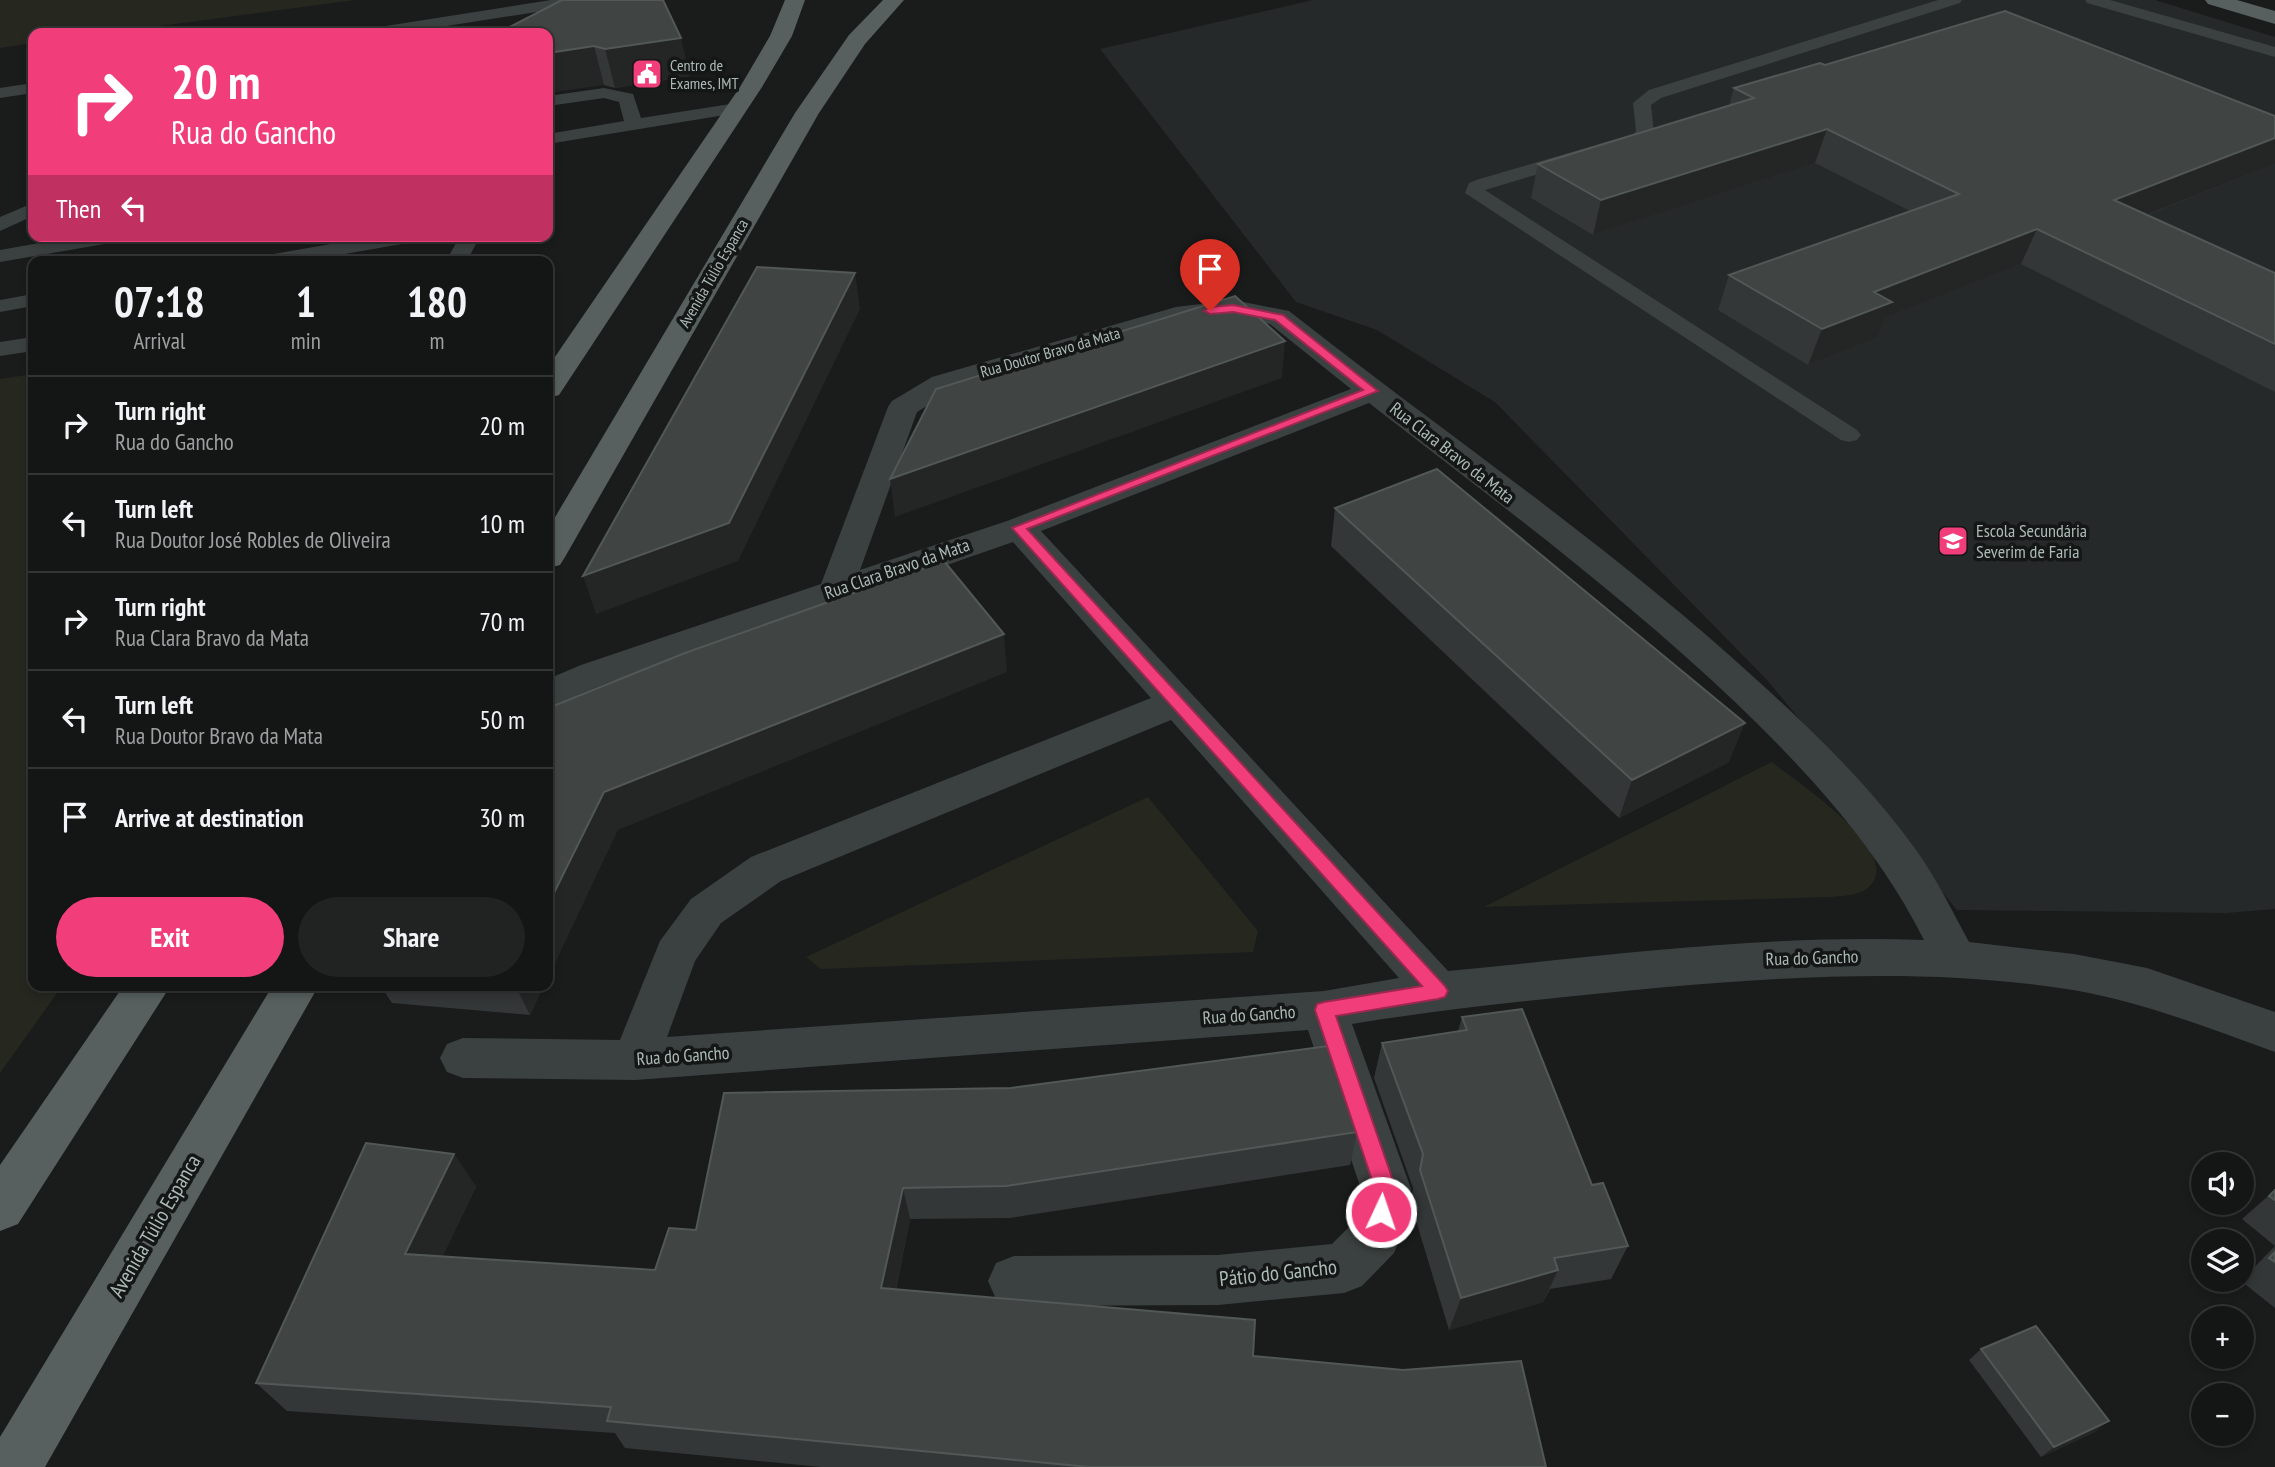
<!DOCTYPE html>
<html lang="en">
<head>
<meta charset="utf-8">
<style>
	:root { --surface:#141515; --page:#212222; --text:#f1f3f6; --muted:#9d9fa0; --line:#333434; --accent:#f13d7a }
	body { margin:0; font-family:"PT Sans Narrow",sans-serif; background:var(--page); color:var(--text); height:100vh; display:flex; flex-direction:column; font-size:26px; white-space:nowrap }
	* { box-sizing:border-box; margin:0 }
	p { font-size:23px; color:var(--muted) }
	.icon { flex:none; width:38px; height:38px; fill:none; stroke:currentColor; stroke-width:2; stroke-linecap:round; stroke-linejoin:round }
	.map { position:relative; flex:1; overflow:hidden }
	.sheet { position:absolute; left:28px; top:256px; width:525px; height:735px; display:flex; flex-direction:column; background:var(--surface); border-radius:14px; box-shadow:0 4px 10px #0003,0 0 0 2px var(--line) }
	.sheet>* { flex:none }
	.banner { position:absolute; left:28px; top:28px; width:525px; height:214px; border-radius:14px; box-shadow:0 4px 10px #0003,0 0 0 2px var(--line); background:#f13d7a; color:#fff; overflow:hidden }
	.buttons { position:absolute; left:2191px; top:1152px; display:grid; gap:14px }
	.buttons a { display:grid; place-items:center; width:63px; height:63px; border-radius:50%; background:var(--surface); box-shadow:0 4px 10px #0003,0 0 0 2px var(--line); font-size:35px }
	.pin { position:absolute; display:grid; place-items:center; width:60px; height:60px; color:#fff; margin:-72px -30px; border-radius:50% 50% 50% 0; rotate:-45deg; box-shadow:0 0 7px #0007 }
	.pin .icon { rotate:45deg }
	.me { position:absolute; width:77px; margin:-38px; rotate:3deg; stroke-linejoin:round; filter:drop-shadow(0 0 5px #0008) }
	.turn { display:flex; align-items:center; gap:24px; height:147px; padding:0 28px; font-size:32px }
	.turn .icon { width:91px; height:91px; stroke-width:2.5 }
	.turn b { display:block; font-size:49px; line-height:60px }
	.then { display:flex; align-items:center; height:66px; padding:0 28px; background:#0003; gap:14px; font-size:26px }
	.eta { display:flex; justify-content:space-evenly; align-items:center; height:119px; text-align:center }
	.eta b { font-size:42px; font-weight:800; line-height:49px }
	.action { display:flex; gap:14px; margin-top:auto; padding:14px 28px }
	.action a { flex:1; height:80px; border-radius:42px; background:var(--accent); color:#fff; font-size:28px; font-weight:800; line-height:80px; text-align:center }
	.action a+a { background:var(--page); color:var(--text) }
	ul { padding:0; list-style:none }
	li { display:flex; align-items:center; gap:21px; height:98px; padding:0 28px; border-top:2px solid var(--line) }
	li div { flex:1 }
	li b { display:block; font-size:26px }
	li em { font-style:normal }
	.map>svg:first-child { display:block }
	.built { fill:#262929 }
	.green { fill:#26271f }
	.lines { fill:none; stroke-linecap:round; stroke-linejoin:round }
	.lane { fill:#3b4140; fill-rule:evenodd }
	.street { fill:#3b4140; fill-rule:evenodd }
	.primary { fill:#57605e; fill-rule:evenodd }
	.wall { fill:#333737 }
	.shaded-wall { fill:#242626 }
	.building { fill:#404544; stroke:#515856; stroke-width:2 }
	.route { fill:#f13d7a; stroke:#9d284f; stroke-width:2 }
	.labels { text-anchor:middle; stroke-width:7; stroke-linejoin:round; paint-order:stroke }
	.far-poi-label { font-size:16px; fill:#acbbb7; stroke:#151717; text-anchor:start }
	.far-street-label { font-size:16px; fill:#acbbb7; stroke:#151717 }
	.street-label { font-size:18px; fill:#acbbb7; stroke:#151717 }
	.poi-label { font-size:18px; fill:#acbbb7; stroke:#151717; text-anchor:start }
	.near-street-label { font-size:21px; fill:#acbbb7; stroke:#151717 }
</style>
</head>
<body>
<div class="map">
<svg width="2275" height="1467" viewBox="0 0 2275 1467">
	<rect width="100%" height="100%" fill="#1a1c1c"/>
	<path class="built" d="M1313,0h842l120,37v872l-49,4 -269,-3 -190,-230 -272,-278 -118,-72 -81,-28 -196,-253z"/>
	<path class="green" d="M0,0h355l-248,33h-74v10l-33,5z
		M33,374v611h30l-63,88v-694z
		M1772,762c23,19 132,89 98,124 -9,10 -29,10 -41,11l-345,10z
		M1148,797l110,134 -5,21 -432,17 -15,-12z"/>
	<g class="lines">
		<path class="lane" d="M551,0h38l-8,5 -179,28h-37l8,-5z
			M1938,0h24l-2,3 -299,95 -10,7 3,27 -8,10 -161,48 372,240 4,5 -4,5 -8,2 -8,-2 -376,-247 4,-10 7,-3 158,-46 2,-3 -3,-28 16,-13z
			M2085,0h25l165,47v10l-188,-54z
			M33,83v10l-33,5v-10z
			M604,88l29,6 8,24 96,-15 9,5 -9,5 -189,31v-10l76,-13 -5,-19 -15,-4 -56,8v-10z
			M33,203v13l-33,15v-14z
			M79,236h47l-10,6 -116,20v-12z
			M376,236h47l-10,6 -108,19h-47l3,-4 7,-2z
			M460,236h20l-13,25h-21z
			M33,294v12l-33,6v-12z
			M33,337v14l-33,5v-14z"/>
		<path class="street" d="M1233,300l56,11c156,123 322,235 469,370 56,51 114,107 158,169 21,29 36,61 53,92l105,12 73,14 128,44v40c-67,-24 -132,-50 -202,-62 -149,-24 -299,-13 -448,1 -92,9 -182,18 -273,33l59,165 -10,47 -7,17 -32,33 -18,7 -126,12 -204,1 -18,-7 -8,-18 8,-18 18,-7 204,-1 114,-11 21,-21 8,-34 -53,-159 -673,50 -172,-2 -16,-6 -7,-14 7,-14 16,-6 157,2 40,-99 31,-42 60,-42 400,-159 -138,-156 -406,141 -59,24v-28l33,-14 240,-81 67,-177 4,-6 40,-24 244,-70zM1233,316l37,8 81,65 -344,132 -147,49 57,-158 37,-23 234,-68zM1369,403c124,96 251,190 365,298 74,71 144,147 190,239 -159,-6 -318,16 -476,31l-407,-440zM1171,720l228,258 -75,13 -657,46 28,-76 26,-38 60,-42z"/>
		<path class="primary" d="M785,0h20l-13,36 -30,51 -199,302 -4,6 -11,3v-31l192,-280 30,-51z
			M883,0h21l-39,44 -46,69 -254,444 -5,8 -12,3v-39l247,-416 54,-78z
			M2205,0h32l38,11v13l-67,-20z
			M124,985h47l-153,239 -18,7v-66z
			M273,985h46l-274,482h-45v-30z"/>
	</g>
	<path class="wall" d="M562,0l128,76 -75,12 -11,-3z
		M1825,65l450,99 -128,51 128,58v119l-254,-128 -136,54 -8,20 -69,27 -90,-55 11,-35 181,-64 -95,-48 -222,72 -62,-37 7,-34 191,-59 5,-17z
		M1335,508l394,254 -110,56 -288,-272z
		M380,985h164l-14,30 -138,-12z
		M1462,1017l130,168 36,61 -17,33 -61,10 -7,13 -94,28 -38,-126 2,-16 -39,-110 8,-35 76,-12z
		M724,1093l633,39 -7,33 -340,53 -100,1 -14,71 357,66 293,111h-725l-196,-19 -10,-15 -328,-22 -31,-28 198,-229 22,33 -34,70 213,13 41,-40z
		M2275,1190v56l-33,-27z
		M2275,1246v62l-34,-27z
		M1981,1349l114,83 -54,25 -72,-97z"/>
	<path class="shaded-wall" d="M681,38l9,38 -75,12 -10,-39z
		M594,46l10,39 -56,8v-40z
		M1827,129l-12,34 -222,72 8,-35z
		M2275,138v26l-178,70 17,-34z
		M2037,229l-16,35 -136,54 -8,20 -69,27 14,-36 52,-37z
		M855,273l5,36 -122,252 -142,53 -13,-38z
		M1285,341l-3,37 -387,139 -5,-38z
		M1004,634l3,38 -389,158 -70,148v-73l56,-113z
		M1745,723l-16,39 -110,56 13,-38z
		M515,985h29l-14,30z
		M454,1154l22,33 -47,98 -24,-31z
		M903,1188l7,31 -20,99 -9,-30z
		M1558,1270l-15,32 -94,28 12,-32z
		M2109,1421l-14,11 -54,25 13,-10z"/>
	<path class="building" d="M562,0h101l18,38 -76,11 -11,-3 -46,7v-20h-50z
		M2005,11l270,105v22l-161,62 161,73v71l-238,-115 -163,63 18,10 -70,27 -93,-54 230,-81 -132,-65 -226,71 -63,-36 216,-66 -20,-10 86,-25 5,2z
		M757,267l98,6 -126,250 -146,53z
		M1235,296l50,45 -395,138 46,-90z
		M1437,469l308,254 -113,57 -297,-272z
		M944,561l60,73 -400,158 -56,113v-197l137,-55z
		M1522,1009l70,176 11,-2 25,63 -74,12 4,12 -97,28 -41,-128 3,-16 -41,-111 85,-13 -5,-13z
		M1328,1046l29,86 -351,54 -103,2 -22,100 374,32 -2,36 150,14 118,-9 25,106h-457l-482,-46 4,-14 -355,-24 110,-240 88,11 -49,100 250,16 14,-42 27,2 28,-137 287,-5z
		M2275,1190v10l-6,-4z
		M2275,1252v10l-6,-4z
		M2036,1326l73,95 -55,26 -73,-98z"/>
	<path class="route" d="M1233,305l50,10 95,76 -351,138 418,457 3,5 -3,6 -7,2 -102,17 60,173 -8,30 -7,3 -8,-3 -3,-7 5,-23 -60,-179 2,-6 7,-2 98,-16 -410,-458 351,-138 -88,-70 -42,-8 -23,2 -6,-3 6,-4z"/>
	<defs>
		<g id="civic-square" transform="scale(1.575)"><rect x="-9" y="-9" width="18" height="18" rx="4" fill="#f13d7a" stroke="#151717"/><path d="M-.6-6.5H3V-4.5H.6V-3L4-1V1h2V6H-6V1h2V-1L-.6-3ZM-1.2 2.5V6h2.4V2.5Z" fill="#fff"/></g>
		<g id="school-square" transform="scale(1.575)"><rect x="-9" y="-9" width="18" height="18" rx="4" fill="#f13d7a" stroke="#151717"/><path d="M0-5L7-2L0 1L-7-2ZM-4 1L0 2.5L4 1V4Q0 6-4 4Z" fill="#fff"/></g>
	</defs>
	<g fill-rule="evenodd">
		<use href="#civic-square" x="647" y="74"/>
		<use href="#school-square" x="1953" y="541"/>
	</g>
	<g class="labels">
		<g class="far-poi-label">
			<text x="670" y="71">Centro de<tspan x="670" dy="18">Exames, IMT</tspan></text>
		</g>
		<g class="far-street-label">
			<text transform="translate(713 273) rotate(-60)" y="6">Avenida Túlio Espanca</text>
			<text transform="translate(1050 352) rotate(-16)" y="6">Rua Doutor Bravo da Mata</text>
		</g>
		<g class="street-label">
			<text transform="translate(1452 453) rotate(38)" y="6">Rua Clara Bravo da Mata</text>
			<text transform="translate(897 569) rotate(-19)" y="6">Rua Clara Bravo da Mata</text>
			<text transform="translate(1812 958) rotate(-2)" y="6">Rua do Gancho</text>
			<text transform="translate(1249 1015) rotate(-4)" y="6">Rua do Gancho</text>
			<text transform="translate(683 1056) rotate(-4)" y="6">Rua do Gancho</text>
		</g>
		<g class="poi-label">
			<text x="1976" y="537">Escola Secundária<tspan x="1976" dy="21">Severim de Faria</tspan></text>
		</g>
		<g class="near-street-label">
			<text transform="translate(155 1226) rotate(-60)" y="7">Avenida Túlio Espanca</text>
			<text transform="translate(1278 1273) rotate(-6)" y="7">Pátio do Gancho</text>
		</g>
	</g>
</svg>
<div class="buttons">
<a><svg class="icon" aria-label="sound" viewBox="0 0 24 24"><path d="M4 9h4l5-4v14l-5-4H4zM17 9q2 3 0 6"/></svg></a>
<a><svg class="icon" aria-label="layers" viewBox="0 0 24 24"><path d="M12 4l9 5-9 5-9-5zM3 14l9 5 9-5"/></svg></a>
<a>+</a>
<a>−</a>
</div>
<div class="pin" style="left:1210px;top:311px;background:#d93025"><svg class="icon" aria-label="arrive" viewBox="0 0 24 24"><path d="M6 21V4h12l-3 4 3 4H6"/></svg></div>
<svg class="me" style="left:1381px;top:1212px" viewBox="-20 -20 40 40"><circle r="17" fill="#f13d7a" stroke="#fff" stroke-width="3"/><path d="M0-11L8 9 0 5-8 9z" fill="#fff"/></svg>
<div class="banner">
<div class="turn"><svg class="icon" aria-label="right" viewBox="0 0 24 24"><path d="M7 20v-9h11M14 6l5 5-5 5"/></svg><div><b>20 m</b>Rua do Gancho</div></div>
<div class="then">Then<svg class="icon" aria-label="left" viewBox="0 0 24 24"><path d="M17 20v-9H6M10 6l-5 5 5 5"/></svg></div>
</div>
<section class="sheet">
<div class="eta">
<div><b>07:18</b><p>Arrival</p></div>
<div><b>1</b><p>min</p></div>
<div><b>180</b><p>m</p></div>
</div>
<ul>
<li><svg class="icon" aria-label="right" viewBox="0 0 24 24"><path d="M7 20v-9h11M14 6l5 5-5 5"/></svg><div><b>Turn right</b><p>Rua do Gancho</p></div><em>20 m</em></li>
<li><svg class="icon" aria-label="left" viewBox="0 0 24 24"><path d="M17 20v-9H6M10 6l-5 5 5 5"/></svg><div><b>Turn left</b><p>Rua Doutor José Robles de Oliveira</p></div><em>10 m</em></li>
<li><svg class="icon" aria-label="right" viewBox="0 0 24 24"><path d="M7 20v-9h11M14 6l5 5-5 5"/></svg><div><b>Turn right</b><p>Rua Clara Bravo da Mata</p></div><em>70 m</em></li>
<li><svg class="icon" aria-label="left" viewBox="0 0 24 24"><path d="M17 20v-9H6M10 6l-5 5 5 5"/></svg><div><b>Turn left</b><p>Rua Doutor Bravo da Mata</p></div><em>50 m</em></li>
<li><svg class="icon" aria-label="arrive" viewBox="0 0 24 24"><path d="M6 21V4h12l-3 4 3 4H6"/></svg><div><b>Arrive at destination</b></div><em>30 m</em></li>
</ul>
<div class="action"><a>Exit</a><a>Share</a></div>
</section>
</div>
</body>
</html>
